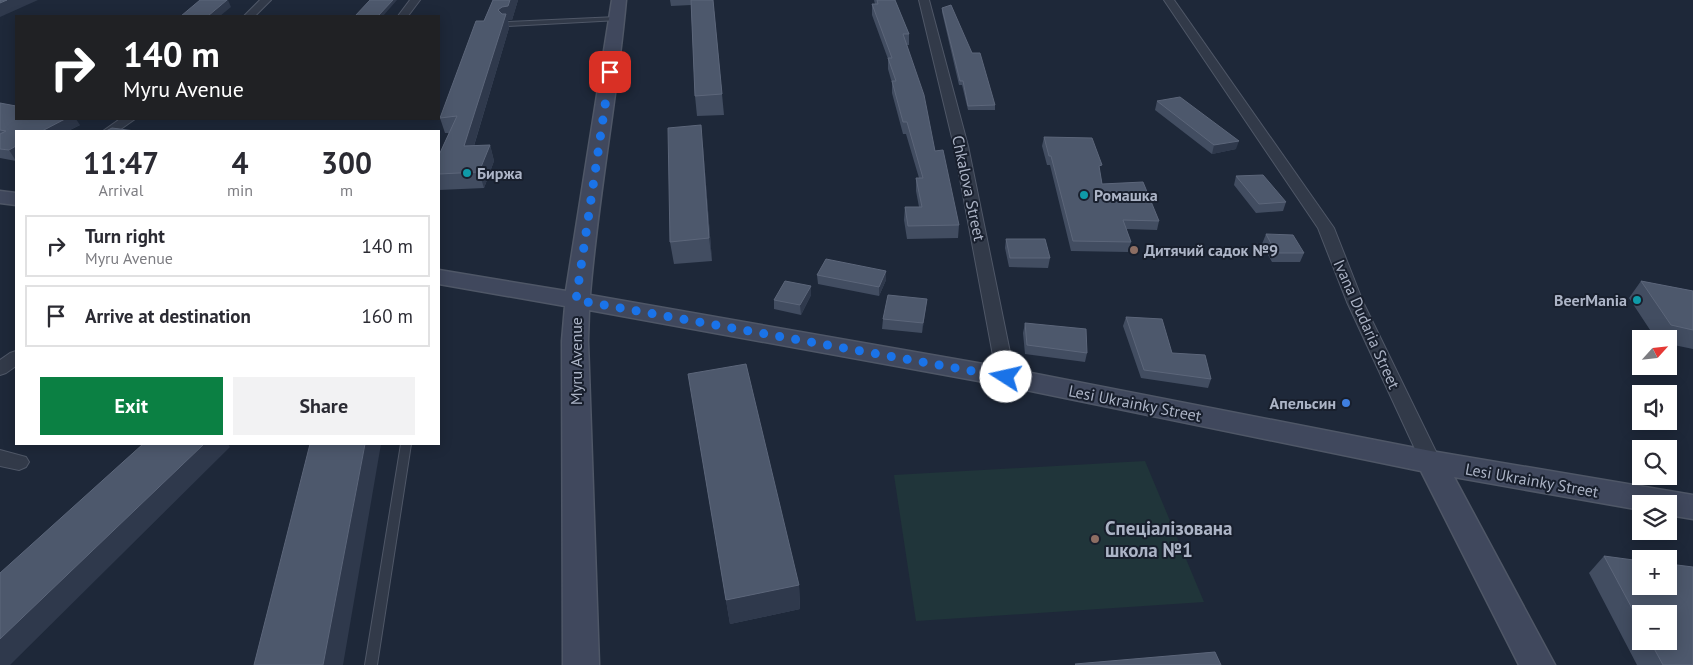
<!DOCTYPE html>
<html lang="en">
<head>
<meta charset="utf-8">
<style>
	:root { --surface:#fff; --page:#f2f2f3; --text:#2b2b33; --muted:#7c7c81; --line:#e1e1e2; --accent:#0b8043 }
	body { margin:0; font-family:"PT Sans",sans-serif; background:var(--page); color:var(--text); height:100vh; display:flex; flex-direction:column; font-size:19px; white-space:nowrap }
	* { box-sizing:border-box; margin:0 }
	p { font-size:16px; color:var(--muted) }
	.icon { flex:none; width:28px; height:28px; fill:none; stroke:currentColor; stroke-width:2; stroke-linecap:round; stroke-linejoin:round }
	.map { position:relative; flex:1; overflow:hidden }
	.sheet { position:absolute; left:15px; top:130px; width:425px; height:315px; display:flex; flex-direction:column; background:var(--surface); border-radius:0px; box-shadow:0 2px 12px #0003 }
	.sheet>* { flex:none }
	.banner { position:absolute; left:15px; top:15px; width:425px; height:105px; border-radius:0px; box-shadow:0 2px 12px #0003; background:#202124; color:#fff; overflow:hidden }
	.needle { width:32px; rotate:63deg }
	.buttons { position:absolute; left:1632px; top:330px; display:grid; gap:10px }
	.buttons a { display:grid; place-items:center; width:45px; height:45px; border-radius:0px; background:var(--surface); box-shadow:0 2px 12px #0003; font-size:25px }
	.pin { position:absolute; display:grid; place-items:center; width:42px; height:42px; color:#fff; margin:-21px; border-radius:10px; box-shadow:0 2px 8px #0006 }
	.me { position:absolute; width:55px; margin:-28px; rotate:280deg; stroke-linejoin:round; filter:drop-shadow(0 0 4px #0008) }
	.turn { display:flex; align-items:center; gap:18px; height:105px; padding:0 25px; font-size:22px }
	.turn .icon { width:65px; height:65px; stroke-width:2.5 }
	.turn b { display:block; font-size:35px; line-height:42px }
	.eta { display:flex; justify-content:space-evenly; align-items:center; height:85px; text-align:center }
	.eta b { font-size:30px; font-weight:700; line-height:35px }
	.button { display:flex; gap:10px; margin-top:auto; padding:10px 25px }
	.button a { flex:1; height:58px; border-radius:0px; background:var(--accent); color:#fff; font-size:20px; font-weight:700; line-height:58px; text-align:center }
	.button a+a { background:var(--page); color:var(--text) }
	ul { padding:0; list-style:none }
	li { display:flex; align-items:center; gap:15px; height:62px; margin:0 10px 8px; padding:0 15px; border:2px solid var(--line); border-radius:0px }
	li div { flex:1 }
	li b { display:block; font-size:19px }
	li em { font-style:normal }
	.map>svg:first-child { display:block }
	.green { fill:#20353a }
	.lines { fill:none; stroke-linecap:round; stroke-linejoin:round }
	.lane-casing { stroke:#4f5767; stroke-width:2 }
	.street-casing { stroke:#4f5767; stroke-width:2 }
	.secondary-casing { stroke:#4f5767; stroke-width:3 }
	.lane { fill:#323a49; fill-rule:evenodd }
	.street { fill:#323a49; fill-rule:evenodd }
	.secondary { fill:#40485d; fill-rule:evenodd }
	.wall { fill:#424d61; fill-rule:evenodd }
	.shaded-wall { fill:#2f394c }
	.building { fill:#4d586c; stroke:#5c667a }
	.route { stroke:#1a73e8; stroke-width:9; stroke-dasharray:0 16.2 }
	.culture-dot { fill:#0f9aa8; stroke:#181f2d; stroke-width:2 }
	.education-dot { fill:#8d6e63; stroke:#181f2d; stroke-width:2 }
	.shop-dot { fill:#3f7fe0; stroke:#181f2d; stroke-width:2 }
	.labels { text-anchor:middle; stroke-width:4; stroke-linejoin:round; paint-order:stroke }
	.poi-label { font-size:16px; font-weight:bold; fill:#acb4c6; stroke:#181f2d; text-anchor:start }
	.street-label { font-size:16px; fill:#acb4c6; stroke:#181f2d }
	.near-poi-label { font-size:19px; font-weight:bold; fill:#acb4c6; stroke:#181f2d; text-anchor:start }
</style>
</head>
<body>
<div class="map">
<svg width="1693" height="665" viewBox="0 0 1693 665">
	<rect width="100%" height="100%" fill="#1e2839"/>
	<path class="green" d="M1145,461l59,141 -288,19 -22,-146z"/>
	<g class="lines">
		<g class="lane-casing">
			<path id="lane" d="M617,17l2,1v2l-113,6 -3,-2 3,-2z
				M401,444h10l-34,221h-12z"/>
		</g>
		<g class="street-casing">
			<path id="street" d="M260,0h11l-16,16h-11z
				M410,0h10l-12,16h-10z
				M919,0h10l39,146 47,231 -2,5 -7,1 -7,-1 -2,-5 -43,-231z
				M1164,0h10l160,228 29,74 78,160 -3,5 -7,3 -7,-3 -3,-5 -74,-160 -29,-74z
				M120,119h15l-17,12h-15z
				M16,351v15l-10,7 -6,2v-15l10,-7z
				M0,450l26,7 3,5 -3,5 -7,3 -19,-4z"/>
		</g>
		<g class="secondary-casing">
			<path id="secondary" d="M612,0h14c-9,99 -28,196 -36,295l416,73 425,83 262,44v24l-24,-4v-11h-28v6l-187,-33 101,188h-36l-98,-194 -415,-85 -417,-76 -1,31 11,324h-36l-1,-324 3,-35 -126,-22v-14l127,21z
				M0,191l16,2v12l-16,-2z"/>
		</g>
		<use href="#lane" class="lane"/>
		<use href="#street" class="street"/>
		<use href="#secondary" class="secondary"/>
	</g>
	<path class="wall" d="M493,0h25l-6,20h-4l1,8 -35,118 16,-1 4,16 -10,27 -45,2v-35l10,-22h-4l-5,-15z
		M670,0h43l11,115 -27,1 -2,-20 -4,-91 -20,1z
		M874,0h21l14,34v11h-2l28,106 24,74 -1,13 -51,1 -3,-19 1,-13h14l-3,-16v-13h3l-13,-44h-3l-11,-41v-10l-4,-14v-10l-16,-44v-11h3z
		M942,8l30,45 23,52v5h-27l-6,-25h-3l-17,-73z
		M1157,101l79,48 -24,5 -57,-44z
		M0,103l80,22 -12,6h-52v30l-16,-3z
		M1044,137l56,35 2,12 57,37 -2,9 -31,-1 5,13 -3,10 -57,-1 -21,-86h-3l-5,-19z
		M703,146l9,115 -38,3 -4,-22z
		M1236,176l50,26 -3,9 -27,2 -22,-28z
		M1266,234l38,19 -4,9h-28l-10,-18z
		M1006,239l44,19 -2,10 -39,-1 -4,-19z
		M817,275l69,5 -7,16 -61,-12z
		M1641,281l52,10v58l-24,-5v-5h-13l-27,-41z
		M811,295l-10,20 -27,-6v-9z
		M927,299l-5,34 -40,-4 1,-10z
		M1126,317l46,36 39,26 -3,9 -67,-10 -18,-52z
		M1025,323l62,30 -2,9 -60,-8 -2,-21z
		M692,397l107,188 1,24 -70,15z
		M1604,556l89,109h-56l-48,-92zM1641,614l28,27h-28z"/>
	<path class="shaded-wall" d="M7,0h31l-38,17v-14z
		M227,0h1l3,7 -11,9h-12z
		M393,0h4l-14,16h-5z
		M510,0h8l-6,20h-4l1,8 -40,134 -5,-16 34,-136z
		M65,119h11l4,6 -12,6h-26z
		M701,125l2,21 9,115 -3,-23z
		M1239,141l-3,8 -24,5 2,-9z
		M490,145l4,16 -10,27 -5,-16z
		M16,146v15l-7,-11z
		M886,271v9l-7,16v-9z
		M811,286v9l-10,20 -1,-10z
		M927,299l-1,9 -4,25 1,-10z
		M204,444h24l2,3 -220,218h-10v-26z
		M365,444h16l-38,221h-20z
		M799,585l1,24 -70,15 -4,-24z"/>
	<path class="building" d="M0,0h7l-7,3z
		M200,0h27l-19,16h-27z
		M370,0h23l-15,16h-23z
		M493,0h17l-2,6 -6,1 -4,3 4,4h4l-42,132 26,-1 -11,27 -40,2v-19l18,-39 -17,2 36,-97h8z
		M691,0h22l9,94 -27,2z
		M877,0h18l14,34h-6l21,61 11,56 8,-1 16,75 -51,1 -3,-19h17l-6,-29h7l-16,-56h-4l-11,-41h4l-8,-23h4l-20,-54h6z
		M951,5l21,48h8l15,52 -27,1 -5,-25h-3l-18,-73z
		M1180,97l59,44 -25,4 -57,-44z
		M0,103l16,3v13h49l-23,12h-26v15l-7,4 -9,-1v-15l6,-3 -6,-1z
		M701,125l8,113 -39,4 -2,-114z
		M112,128l23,3h-29z
		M1044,137l48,1 10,27 -3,1 3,18 41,-2 16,39 -36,-1 8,22 -58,-1 -22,-85h-2z
		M1263,175l23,27 -27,2 -23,-28z
		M1266,234l27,1 11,18h-28z
		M1006,239h39l5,19h-40z
		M826,259l60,12 -7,16 -62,-12z
		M785,281l26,5 -11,19 -26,-5z
		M1641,281l52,10v39l-22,-5z
		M888,295l39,4 -4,24 -40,-4z
		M1126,317l36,2 10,34 33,2 6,24 -67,-9z
		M1025,323l61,6 1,24 -60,-8z
		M746,364l53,221 -73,15 -38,-226z
		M143,444h61l-204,195v-66z
		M310,444h55l-42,221h-69z
		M1604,556l37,5v25h28v-22l24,3v98h-30l-13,-24h19v-27h-28v11z
		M1215,652l6,13h-145l-1,-1z"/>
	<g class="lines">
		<path class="route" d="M610,72l-34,228 430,77"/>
	</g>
	<g class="culture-dot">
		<circle cx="467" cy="173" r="5"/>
		<circle cx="1084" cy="195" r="5"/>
		<circle cx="1637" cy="300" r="5"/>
	</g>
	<g class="education-dot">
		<circle cx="1134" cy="250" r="5"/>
		<circle cx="1095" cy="539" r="5"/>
	</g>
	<circle class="shop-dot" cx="1346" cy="403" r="5"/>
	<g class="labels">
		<g class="poi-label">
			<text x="477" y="179">Биржа</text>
			<text x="1094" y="201">Ромашка</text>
			<text x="1144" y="256">Дитячий садок №9</text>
			<text x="1627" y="306" text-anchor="end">BeerMania</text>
			<text x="1336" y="409" text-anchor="end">Апельсин</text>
		</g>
		<g class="street-label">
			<text transform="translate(969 188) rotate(78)" y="6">Chkalova Street</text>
			<text transform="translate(1367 324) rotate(66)" y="6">Ivana Dudaria Street</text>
			<text transform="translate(576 361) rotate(-90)" y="6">Myru Avenue</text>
			<text transform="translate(1135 403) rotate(11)" y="6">Lesi Ukrainky Street</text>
			<text transform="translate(1532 480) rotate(10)" y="6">Lesi Ukrainky Street</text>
		</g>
		<g class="near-poi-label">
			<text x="1105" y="535">Спеціалізована<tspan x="1105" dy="22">школа №1</tspan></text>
		</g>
	</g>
</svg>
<div class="buttons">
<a><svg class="needle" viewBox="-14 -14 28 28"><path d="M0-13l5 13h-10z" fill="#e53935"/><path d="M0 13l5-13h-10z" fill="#7c7c81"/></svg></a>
<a><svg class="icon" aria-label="sound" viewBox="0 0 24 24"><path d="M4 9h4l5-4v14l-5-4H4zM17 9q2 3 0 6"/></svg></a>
<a><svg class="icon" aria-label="search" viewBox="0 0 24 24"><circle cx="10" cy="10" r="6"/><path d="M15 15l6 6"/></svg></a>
<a><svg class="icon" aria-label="layers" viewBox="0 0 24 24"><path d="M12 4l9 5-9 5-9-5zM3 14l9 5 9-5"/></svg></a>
<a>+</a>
<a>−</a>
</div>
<div class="pin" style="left:610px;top:72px;background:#d93025"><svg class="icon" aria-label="arrive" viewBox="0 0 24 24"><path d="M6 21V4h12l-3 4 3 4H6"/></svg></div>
<svg class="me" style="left:1006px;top:377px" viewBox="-20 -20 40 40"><circle r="19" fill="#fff"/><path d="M0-13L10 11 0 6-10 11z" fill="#1a73e8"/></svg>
<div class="banner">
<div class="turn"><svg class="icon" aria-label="right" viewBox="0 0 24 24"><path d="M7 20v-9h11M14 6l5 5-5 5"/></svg><div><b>140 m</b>Myru Avenue</div></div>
</div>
<section class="sheet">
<div class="eta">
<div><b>11:47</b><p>Arrival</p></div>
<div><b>4</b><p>min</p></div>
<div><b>300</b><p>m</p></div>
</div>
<ul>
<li><svg class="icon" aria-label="right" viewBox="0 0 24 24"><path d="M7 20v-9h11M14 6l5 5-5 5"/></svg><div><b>Turn right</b><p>Myru Avenue</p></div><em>140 m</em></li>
<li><svg class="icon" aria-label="arrive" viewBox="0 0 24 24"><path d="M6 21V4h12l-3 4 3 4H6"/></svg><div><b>Arrive at destination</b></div><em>160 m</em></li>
</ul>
<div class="button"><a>Exit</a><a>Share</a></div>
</section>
</div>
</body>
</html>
